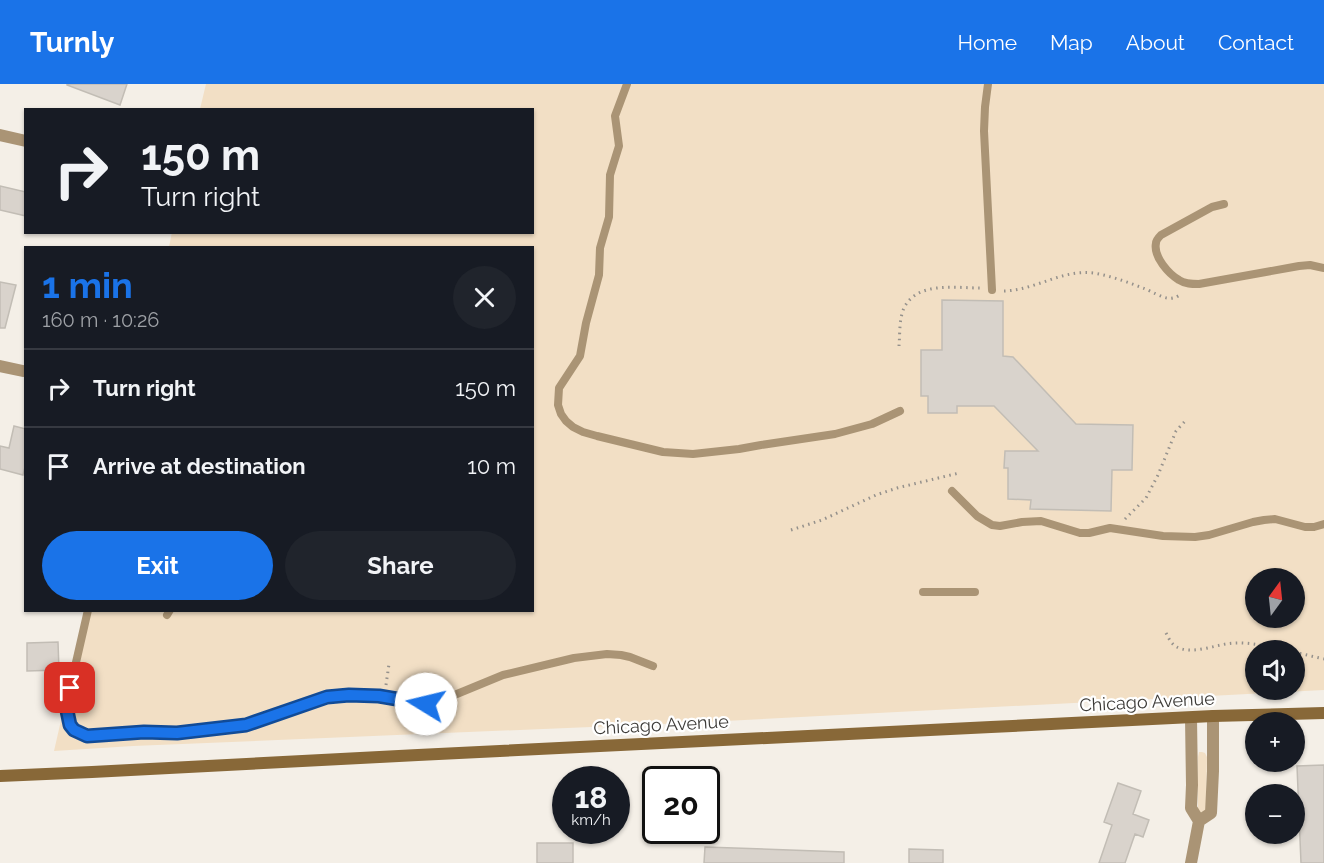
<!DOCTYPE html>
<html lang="en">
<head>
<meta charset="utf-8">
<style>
	:root { --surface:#171b24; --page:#20242c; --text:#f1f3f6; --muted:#9ea1a6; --line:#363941; --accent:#1a73e8 }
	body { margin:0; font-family:Raleway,sans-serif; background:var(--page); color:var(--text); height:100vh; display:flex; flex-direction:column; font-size:22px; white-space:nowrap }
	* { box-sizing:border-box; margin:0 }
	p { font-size:20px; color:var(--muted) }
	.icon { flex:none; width:33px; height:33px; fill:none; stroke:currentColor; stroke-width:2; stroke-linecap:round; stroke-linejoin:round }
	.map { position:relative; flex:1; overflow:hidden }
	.drawer { position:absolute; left:24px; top:162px; width:510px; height:366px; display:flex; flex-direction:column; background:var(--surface); border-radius:0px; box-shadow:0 2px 4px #0004 }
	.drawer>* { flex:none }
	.hud { position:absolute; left:24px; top:24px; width:510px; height:126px; border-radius:0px; box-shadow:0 2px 4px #0004; background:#171b24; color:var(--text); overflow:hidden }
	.needle { width:39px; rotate:15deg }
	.buttons { position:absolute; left:1245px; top:484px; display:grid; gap:12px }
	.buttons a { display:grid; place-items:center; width:60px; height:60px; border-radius:50%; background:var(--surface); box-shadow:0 2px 4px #0004; font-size:30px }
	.speed { position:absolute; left:552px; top:682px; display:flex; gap:12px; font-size:30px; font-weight:700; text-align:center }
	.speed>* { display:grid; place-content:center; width:78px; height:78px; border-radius:50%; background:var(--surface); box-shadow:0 2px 4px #0004; line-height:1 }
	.speed small { font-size:15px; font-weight:400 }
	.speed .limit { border:3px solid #111; border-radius:9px; background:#fff; color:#111 }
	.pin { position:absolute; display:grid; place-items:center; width:51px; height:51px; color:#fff; margin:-26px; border-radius:12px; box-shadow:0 3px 9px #0006 }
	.me { position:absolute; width:66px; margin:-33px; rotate:279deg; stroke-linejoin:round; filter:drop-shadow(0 0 4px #0008) }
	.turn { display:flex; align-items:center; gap:21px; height:126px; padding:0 18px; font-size:27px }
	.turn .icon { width:78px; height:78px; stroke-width:2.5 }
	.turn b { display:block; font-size:42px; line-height:51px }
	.round { display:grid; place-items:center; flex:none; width:63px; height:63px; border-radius:32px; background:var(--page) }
	.headline { display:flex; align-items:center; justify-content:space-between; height:102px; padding:0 18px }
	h1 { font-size:36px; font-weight:700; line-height:45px; color:var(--accent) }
	.cta { display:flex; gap:12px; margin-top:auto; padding:12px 18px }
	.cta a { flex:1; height:69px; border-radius:36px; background:var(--accent); color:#fff; font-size:24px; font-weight:700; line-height:69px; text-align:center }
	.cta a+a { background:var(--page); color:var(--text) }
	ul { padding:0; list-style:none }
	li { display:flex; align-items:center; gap:18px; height:78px; padding:0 18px; border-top:2px solid var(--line) }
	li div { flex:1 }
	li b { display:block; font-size:22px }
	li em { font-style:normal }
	header { display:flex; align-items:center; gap:36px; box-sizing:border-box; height:84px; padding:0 30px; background:var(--accent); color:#fff }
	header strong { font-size:28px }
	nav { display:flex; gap:33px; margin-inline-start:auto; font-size:21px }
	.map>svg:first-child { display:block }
	.green { fill:#f2dfc5; fill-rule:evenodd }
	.building { fill:#d9d3cc; stroke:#c2bdb5; stroke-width:1.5 }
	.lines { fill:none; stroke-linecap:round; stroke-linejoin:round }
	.path { stroke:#95918c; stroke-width:3; stroke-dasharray:1.5 4.5; stroke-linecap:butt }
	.service { stroke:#aa9475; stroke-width:8 }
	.minor { stroke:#aa9475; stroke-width:12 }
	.secondary { stroke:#886838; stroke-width:12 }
	.route-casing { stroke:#114b97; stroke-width:15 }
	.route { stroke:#1a73e8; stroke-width:10 }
	.labels { text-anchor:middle; stroke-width:4.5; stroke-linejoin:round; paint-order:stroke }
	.street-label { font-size:18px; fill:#3d3b38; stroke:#fff }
</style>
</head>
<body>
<header>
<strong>Turnly</strong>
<nav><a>Home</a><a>Map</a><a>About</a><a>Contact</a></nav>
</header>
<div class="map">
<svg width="1324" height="779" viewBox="0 0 1324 779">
	<rect width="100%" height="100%" fill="#f4efe7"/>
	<path class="green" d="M206,0h1118v606l-638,33 -553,23 -79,5 32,-140 446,-1v-362l-363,-1 3,-15h360v-122l-332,-1zM1256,495h38v39h-38zM1256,567h38v39h-38z
		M1199,668h3l3,1 2,4 -1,54 -4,2 -4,-1v-55z"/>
	<path class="building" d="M67,0h60l-7,21 -53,-20z
		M0,102l26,6v24l-26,-6z
		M0,198l16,3 -11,43h-5z
		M942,216l61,1v55l10,1 63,67 57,1 -1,45h-20l-1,41 -81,-2 1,-9 -23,-1v-31h-4l1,-17h33l-44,-45h-37v7h-29v-17h-7v-46h21z
		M14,342l12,3v34l-3,12 -23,-6v-23l9,2z
		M58,558l1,28 -32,1v-28z
		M1324,681v98h-23l-4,-97z
		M1118,699l23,8 -8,23 16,6 -6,17 -8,-3 -10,29h-26l13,-38 -8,-3z
		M537,759h36v20h-36z
		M705,763l139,5v11h-140z
		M909,765l34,1v13h-34z"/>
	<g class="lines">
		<path class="path" d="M1004,207c32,-1 58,-22 90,-18 17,3 33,9 49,15 9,3 21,12 30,10 3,0 6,-3 9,-4
			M899,262c1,-12 0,-27 5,-38 13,-27 52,-20 76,-20
			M1125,435l21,-21 12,-23 18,-44 10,-11
			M791,446l31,-10 54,-25 21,-7 62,-15
			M1166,549c4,8 7,14 16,16 17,4 35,-5 52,-6 19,-1 39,5 57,8
			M1294,568l30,7
			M386,601l3,-21"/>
		<path class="service" d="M627,0l-12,32 4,30 -9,29 -1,42 -9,31 -1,27 -13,48 -6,33 -21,32 -1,17 3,9 5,7 7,6 10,5 14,4 66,16 30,2 46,-5 22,-4 74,-11 37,-10 28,-13
			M988,0l-3,23 -1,24 8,159
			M1224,120l-12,3 -51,28c-2,2 -5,5 -5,8 -3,14 13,31 23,37 6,4 13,4 20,4l100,-18 11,-1 14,3
			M952,407l25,25 15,9 8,1 22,-4 19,-1 39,12h9l21,-5 53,8 32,1 14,-2 44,-13 11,-2 11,-1 30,8h9l10,-3
			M923,508h52
			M88,526l-22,96 4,19 4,6 6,3 7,2 13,-1 44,-3 33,1 69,-8 81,-28 22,-2 30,1 33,7h23l68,-28 71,-17 33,-4 14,1 9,2 23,9
			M167,531l3,-5"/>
		<path class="minor" d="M0,51l26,6
			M0,282l23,5
			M1191,634l1,67 -1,23 8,13 -8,42
			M1199,737l12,-8 2,-42v-55"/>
		<path class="secondary" d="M0,692l92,-4 326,-17 573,-28 222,-11 111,-3"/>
	</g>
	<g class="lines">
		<g class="route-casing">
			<path id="route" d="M70,604l-4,18 4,19 4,5 13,6 57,-4 33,1 69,-8 81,-28 22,-2 30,1 47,8"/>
		</g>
		<use href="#route" class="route"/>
	</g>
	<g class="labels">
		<g class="street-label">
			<text transform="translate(1147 618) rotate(-3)" y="6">Chicago Avenue</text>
			<text transform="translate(661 641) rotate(-3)" y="6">Chicago Avenue</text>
		</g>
	</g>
</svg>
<div class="buttons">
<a><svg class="needle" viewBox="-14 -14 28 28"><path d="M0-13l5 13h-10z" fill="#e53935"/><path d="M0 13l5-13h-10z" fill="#9ea1a6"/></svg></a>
<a><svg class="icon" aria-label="sound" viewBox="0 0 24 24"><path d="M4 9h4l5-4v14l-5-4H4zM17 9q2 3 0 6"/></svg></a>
<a>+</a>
<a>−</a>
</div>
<div class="speed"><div>18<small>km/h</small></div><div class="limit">20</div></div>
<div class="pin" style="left:70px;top:604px;background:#d93025"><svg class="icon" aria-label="arrive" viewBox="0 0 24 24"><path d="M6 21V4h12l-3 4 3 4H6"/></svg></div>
<svg class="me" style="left:426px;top:620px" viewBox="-20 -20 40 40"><circle r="19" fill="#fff"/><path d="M0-13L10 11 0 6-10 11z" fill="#1a73e8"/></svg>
<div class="hud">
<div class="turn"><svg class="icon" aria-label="right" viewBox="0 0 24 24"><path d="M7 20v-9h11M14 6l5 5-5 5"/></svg><div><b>150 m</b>Turn right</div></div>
</div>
<section class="drawer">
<div class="headline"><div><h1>1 min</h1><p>160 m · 10:26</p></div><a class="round"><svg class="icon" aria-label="close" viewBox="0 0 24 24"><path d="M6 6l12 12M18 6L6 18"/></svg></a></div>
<ul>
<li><svg class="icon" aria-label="right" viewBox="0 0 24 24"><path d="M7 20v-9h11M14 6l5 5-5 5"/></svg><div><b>Turn right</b></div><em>150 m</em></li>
<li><svg class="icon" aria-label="arrive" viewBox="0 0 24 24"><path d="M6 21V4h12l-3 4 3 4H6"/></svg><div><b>Arrive at destination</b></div><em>10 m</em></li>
</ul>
<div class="cta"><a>Exit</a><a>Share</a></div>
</section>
</div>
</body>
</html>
